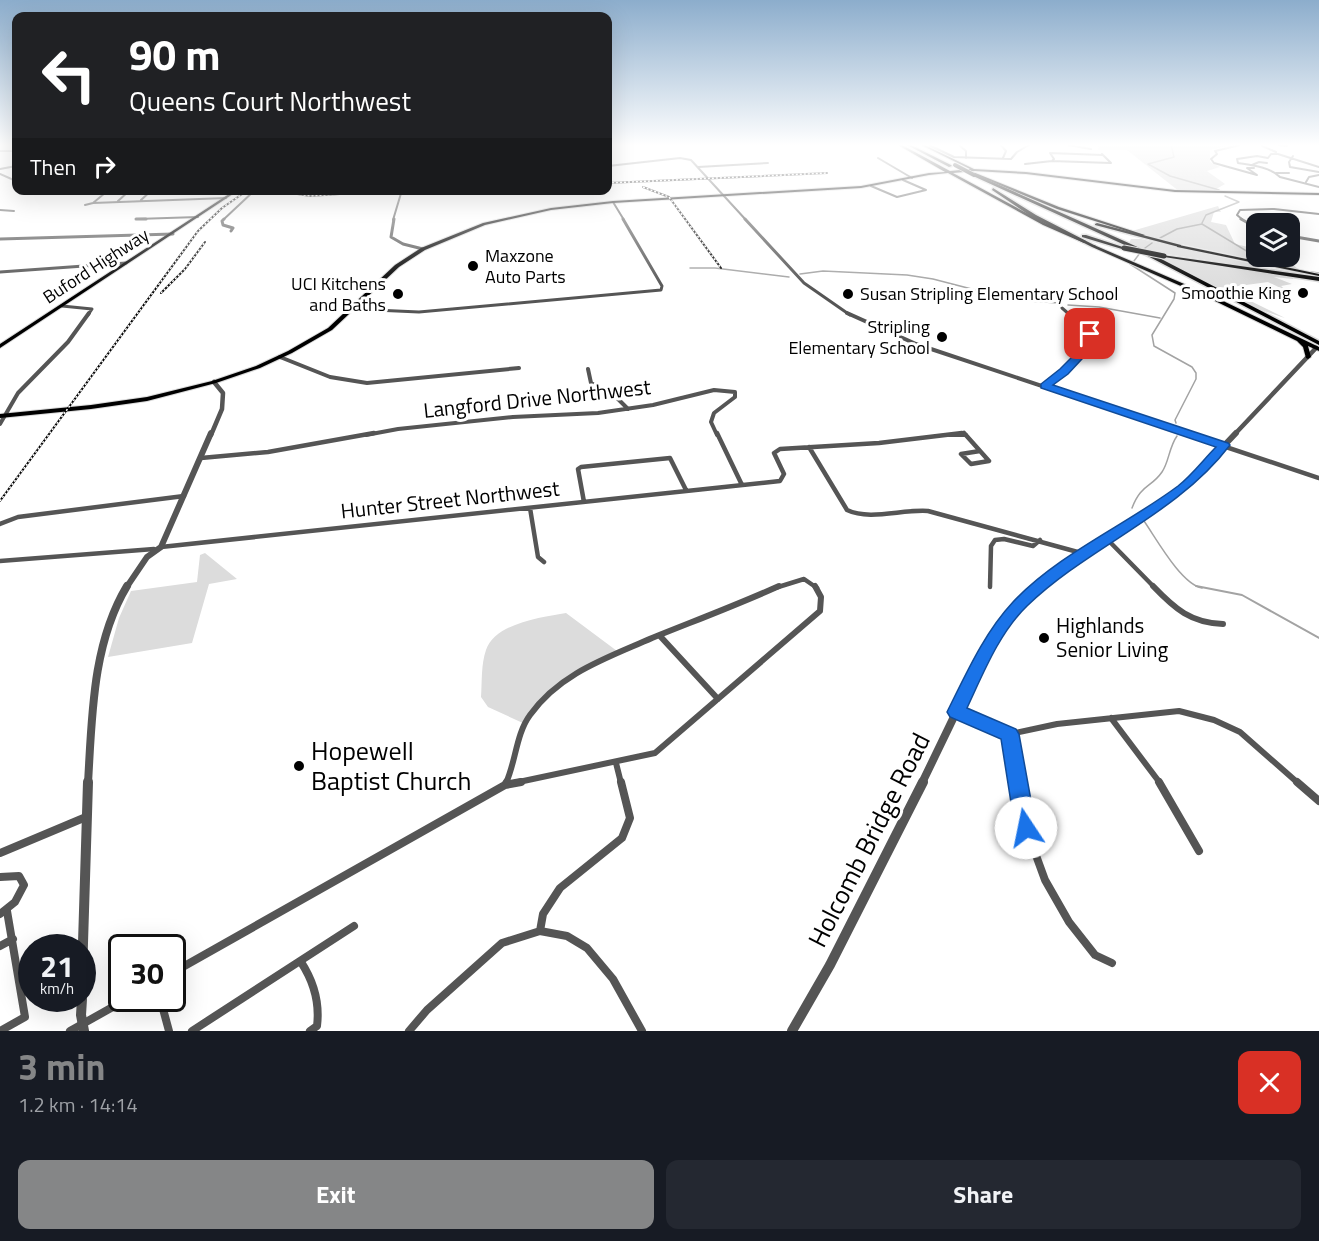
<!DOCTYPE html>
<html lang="en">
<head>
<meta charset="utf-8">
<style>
	:root { --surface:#171b24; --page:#242831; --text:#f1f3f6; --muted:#9ea1a6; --accent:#858687 }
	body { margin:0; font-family:"Titillium Web",sans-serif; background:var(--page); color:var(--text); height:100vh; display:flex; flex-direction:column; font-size:22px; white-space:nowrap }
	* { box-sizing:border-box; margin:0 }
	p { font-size:20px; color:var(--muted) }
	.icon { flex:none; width:33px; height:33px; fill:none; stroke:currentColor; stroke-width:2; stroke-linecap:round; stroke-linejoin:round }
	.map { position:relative; height:1031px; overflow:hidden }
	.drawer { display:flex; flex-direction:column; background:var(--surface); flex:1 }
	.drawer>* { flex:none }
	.hud { position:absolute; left:12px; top:12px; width:600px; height:183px; border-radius:12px; box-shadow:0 6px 24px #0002; background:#202124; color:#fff; overflow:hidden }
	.fabs { position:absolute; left:1246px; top:213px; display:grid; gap:12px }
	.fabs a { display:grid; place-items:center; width:54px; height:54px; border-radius:12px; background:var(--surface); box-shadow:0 6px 24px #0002; font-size:30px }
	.speed { position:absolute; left:18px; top:934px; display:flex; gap:12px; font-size:30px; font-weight:700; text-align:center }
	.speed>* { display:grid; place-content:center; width:78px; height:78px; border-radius:50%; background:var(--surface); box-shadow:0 6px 24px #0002; line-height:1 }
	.speed small { font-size:15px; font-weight:400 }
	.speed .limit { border:3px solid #111; border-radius:9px; background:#fff; color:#111 }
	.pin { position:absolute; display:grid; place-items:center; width:51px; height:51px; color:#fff; margin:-26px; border-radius:12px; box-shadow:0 3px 9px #0006 }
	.me { position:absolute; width:66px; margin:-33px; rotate:349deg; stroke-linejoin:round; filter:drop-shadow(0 0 4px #0008) }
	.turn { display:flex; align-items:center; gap:21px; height:126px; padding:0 18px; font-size:27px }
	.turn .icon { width:78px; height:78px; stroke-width:2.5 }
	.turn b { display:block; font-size:42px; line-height:51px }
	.then { display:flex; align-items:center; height:57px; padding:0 18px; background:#0003; gap:12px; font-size:22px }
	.round { display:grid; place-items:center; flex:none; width:63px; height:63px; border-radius:12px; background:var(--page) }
	.overview { display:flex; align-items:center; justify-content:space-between; height:102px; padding:0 18px }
	h1 { font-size:36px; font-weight:700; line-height:45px; color:var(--accent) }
	.primary-button { display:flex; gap:12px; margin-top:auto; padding:12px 18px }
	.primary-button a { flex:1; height:69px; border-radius:12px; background:var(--accent); color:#fff; font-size:24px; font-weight:700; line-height:69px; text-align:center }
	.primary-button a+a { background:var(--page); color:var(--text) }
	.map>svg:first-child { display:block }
	.green { fill:#dcdcdc }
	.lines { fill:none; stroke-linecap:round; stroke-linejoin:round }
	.stream-far1 { stroke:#a3a3a3; stroke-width:1.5 }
	.stream { stroke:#a3a3a3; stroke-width:2 }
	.primary-casing { stroke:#dbdbdb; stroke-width:2 }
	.trunk-casing { stroke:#dbdbdb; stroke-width:2 }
	.motorway-casing { stroke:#dbdbdb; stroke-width:3 }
	.minor-far5 { stroke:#555; stroke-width:2 }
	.minor-far4 { stroke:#555; stroke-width:3 }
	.minor-far3 { stroke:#555; stroke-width:4 }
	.minor-far2 { stroke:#555; stroke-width:4.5 }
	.minor-far1 { stroke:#555; stroke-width:6 }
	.minor { stroke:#555; stroke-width:8 }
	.tertiary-far3 { stroke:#555; stroke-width:4.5 }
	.tertiary-far2 { stroke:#555; stroke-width:6 }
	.tertiary-far1 { stroke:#555; stroke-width:8 }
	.tertiary { stroke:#555; stroke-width:10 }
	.primary { fill:#000; fill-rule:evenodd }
	.trunk { fill:#000; fill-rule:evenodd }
	.motorway { fill:#000; fill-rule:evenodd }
	.rail-casing { stroke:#000; stroke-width:2 }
	.rail { stroke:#fff; stroke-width:1.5; stroke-dasharray:2; stroke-linecap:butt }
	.motorway-bridge-far1-casing { stroke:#dbdbdb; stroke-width:5; stroke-linecap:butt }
	.motorway-bridge-casing { stroke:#dbdbdb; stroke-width:7; stroke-linecap:butt }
	.motorway-bridge-far1 { stroke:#000; stroke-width:4 }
	.motorway-bridge { stroke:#000; stroke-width:5 }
	.route { fill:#1a73e8; stroke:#114b97; stroke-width:1.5 }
	.poi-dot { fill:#000; stroke:#fff; stroke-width:2 }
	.labels { text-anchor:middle; stroke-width:6; stroke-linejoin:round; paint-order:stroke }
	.far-poi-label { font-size:18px; fill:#000; stroke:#fff; text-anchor:end }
	.far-street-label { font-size:18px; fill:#000; stroke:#fff }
	.street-label { font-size:21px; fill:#000; stroke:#fff }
	.poi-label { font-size:21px; fill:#000; stroke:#fff; text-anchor:start }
	.near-poi-label { font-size:26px; fill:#000; stroke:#fff; text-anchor:start }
	.near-street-label { font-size:26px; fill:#000; stroke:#fff }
</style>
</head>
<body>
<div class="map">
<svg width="1319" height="1031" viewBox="0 0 1319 1031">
	<rect width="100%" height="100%" fill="#fff"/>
	<path class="green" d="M1099,145h131l-20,5v12l10,5 -13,4 18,13 -16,9 -29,-1 -53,-42h-29z
		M1218,206l3,6h-7l-3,10 15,3 9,19 22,5v7l27,1 14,12 -127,-27 -39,-11z
		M1131,239h10l121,27 -9,1 -107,-16 -17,-8z
		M1154,256l139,21v2l-19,-2 18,7 -11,2 6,5 -19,-9 -44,6 61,30 -30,-10z
		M205,553l32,26 -28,5 -17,59 -84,14 11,-39 12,-27 66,-9 3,-27z
		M566,613l51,38 -52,27 -40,46 -37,-17 -7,-10c1,-15 0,-33 5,-47 9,-27 57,-33 80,-37z"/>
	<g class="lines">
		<path class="stream-far1" d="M787,145h63
			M1171,145l3,12 -26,7 22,12 49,14
			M1202,223l4,-8 33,-13 -14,-6
			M1160,238l17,-9 25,-5 56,34 28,9
			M1145,248l7,-5
			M1134,261l6,-8
			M1130,264l45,29 -1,6 -22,36 2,11 38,21 4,6v6l-21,41 1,3
			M690,268h25l74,9
			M1311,272l8,1
			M800,274l23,-3 84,4 26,4 81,21 45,3
			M1068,305l31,2 61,11
			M1132,508c9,-24 19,-20 30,-36 7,-10 7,-25 15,-36
			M1144,521c12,17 37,63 58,67"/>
		<path class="stream" d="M1196,586l46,9 77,43"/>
		<g class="primary-casing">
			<path id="primary" d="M898,145h4l48,26 20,-2 -49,-24h4l49,24 52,3 149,18 144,3v2l-144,-3 -149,-18 -51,-3 -22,2 92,50 41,18v1l-2,1 -41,-18 -95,-52 -19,2 -68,13 -248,15 -62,7 -66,15 -60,25 -26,17 -67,63 -40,23 -32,15 -44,15 -69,18 -56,8 -91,9v-4l91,-9 56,-8 65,-16 44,-15 32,-15 40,-23 67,-63 26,-17 62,-25 68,-15 62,-7 248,-15 68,-13 16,-1z
				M973,172l86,35 86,28 -3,1 -85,-27 -84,-35z
				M235,190h4l-239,158v-4z"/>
		</g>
		<g class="trunk-casing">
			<path id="trunk" d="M1094,245l125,54 100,48v4l-11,-5 3,11 -3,2 -2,-1 -3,-11 -6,-6 -82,-40 -123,-54v-1z
				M1179,245l140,29v2l-142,-29v-1z"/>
		</g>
		<g class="motorway-casing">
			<path id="motorway" d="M911,145l40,20 1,1 -3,1 -42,-22z
				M973,174h2l167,75 177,92v4l-181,-94 -165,-75z
				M993,188l43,27 60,31 -4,1 -60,-30 -40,-27z
				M1097,223l84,22v1l-2,1 -84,-22v-1z
				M1082,235h4l40,13 -4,1 -40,-12z
				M1162,255l157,22v4l-155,-24h-2z"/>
		</g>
		<path class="minor-far5" d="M929,145l25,12 57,2 6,-7 12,-7
			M959,145l7,6v7
			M1001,145l5,6 -3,7
			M1068,145l23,4
			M1240,145l-25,6 2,3 -6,5 3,4 43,12 -10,-7h7
			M1278,145l9,1
			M1262,146l14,6
			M0,151h16
			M1293,156l-4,6 1,5 29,5
			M878,158l34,20
			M1052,161l59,2 -9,-9
			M1025,164l27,-3 2,-2 -4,-6 53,2
			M1252,165l7,-3 8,1
			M608,166l72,-8 11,2 55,60
			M698,167l70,-4
			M1319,167l-41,-13h-7l-3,4 -11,-2 -20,3 1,4c13,2 32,4 42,14l39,10
			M0,169l16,-3
			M1276,173h13
			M0,174l16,7
			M1306,182l3,-5 10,-2
			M871,186l26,11 29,-7 -23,-10
			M37,190l5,3
			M141,200l11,-10
			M118,201l11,-10
			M613,202l11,18
			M93,203l133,-5
			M85,205l8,-2 12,-10
			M0,210l14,1
			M136,219l62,-2
			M223,220l32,-30
			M393,220l9,-30
			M1243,220l-6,-5 3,-5 34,-1 45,5"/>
		<path class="minor-far4" d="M136,219h10
			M224,219l-2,2 1,4 10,3 -2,3
			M394,219l-3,18 12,7 20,5
			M745,219l59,64 46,32
			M1241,219l16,9
			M1290,236l29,5
			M0,239l173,-5
			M0,272l126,-9
			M62,306l30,3 -4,6
			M1062,308l8,7
			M352,309l67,3 242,-22 1,-4 -39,-67"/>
		<path class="minor-far3" d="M847,313l69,31 273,91
			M280,357l50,20 37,6 152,-15
			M588,369l3,14 24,13 13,13
			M1045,386l45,-41c2,-14 -11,-21 -21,-28l2,-4
			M0,424l18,-31 50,-51 21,-29
			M366,435l32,-6 115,-12 85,-4 55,-8 61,-15 21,2v5l-21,16 -3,9 6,13
			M949,435h17"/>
		<path class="minor-far2" d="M717,433l25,52
			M964,433l25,28 -18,3 -10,-10 19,-3
			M1184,433l135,45
			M809,447l38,63c23,11 55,-1 81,1l157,43
			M201,458l67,-6 106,-19
			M584,502l-6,-33 3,-2 89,-9 16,32
			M530,508l8,49 6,5
			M0,524l18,-7 166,-21
			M1106,538l49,50
			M161,547l619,-66 4,-7 -10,-21 6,-4 99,-6 83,-10
			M0,561l154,-12
			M990,587l1,-41 4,-6 9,-1 29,7 7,-6
			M775,588l29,-9 13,9"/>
		<path class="minor-far1" d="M1153,586c22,23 38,37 70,38
			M660,636l58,63
			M956,712l54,22 47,-10 122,-13 35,9 26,12 58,51
			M1111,718l49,65
			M1010,734l8,49
			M616,763l5,20
			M506,783c10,-22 10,-49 24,-68 30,-42 77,-57 122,-77 42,-17 85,-33 127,-52
			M514,783l141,-30 165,-142 1,-14 -6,-11"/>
		<path class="minor" d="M1018,782l8,46 19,52 24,42 26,33 17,8
			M1159,782l40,69
			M1297,782l22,19
			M505,785l2,-3
			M505,785l16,-3
			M0,853l86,-36
			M0,877l19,-1 5,9 -9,17 -15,12
			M540,931l3,-17 17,-26 62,-50 8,-20 -9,-36
			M0,946l13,-7
			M301,962c13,20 19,40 16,64l-7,5
			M172,973l333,-188
			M163,1009l6,22
			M0,1031l25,-14 -18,-106
			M70,1031l57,-32
			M192,1031l162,-105
			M409,1031l18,-21 75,-67 38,-12 27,5 20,12 26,31 29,52"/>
		<path class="tertiary-far3" d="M211,435l11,-26 1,-16 -9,-11
			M1234,435l82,-87"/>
		<path class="tertiary-far2" d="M126,588l21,-31 14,-10 50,-114
			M1041,588l65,-50 78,-50 52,-55"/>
		<path class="tertiary-far1" d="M88,783c4,-65 4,-139 39,-197
			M922,783l56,-116 28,-47 14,-16 23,-18"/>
		<path class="tertiary" d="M82,975l6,-193
			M82,999l-1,16 3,16
			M792,1031l38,-66 93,-183"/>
		<use href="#primary" class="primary"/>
		<use href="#trunk" class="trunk"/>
		<use href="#motorway" class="motorway"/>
		<g class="rail-casing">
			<path id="rail" d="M608,183l219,-10
				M643,187l26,10 52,71
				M272,190l38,6 89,-6
				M161,293l24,-24 20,-27
				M0,501l198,-270 24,-23 26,-18"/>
		</g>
		<use href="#rail" class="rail"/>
		<g class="motorway-bridge-far1-casing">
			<path id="motorway-bridge-far1" d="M955,165l19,10"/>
		</g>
		<g class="motorway-bridge-casing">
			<path id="motorway-bridge" d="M1124,248l40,8"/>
		</g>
		<use href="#motorway-bridge-far1" class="motorway-bridge-far1"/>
		<use href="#motorway-bridge" class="motorway-bridge"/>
	</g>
	<linearGradient id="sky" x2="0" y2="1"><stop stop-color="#8cadcc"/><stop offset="0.5" stop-color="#fff"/><stop offset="1" stop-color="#fff" stop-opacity="0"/></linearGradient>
	<rect width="1319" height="290" fill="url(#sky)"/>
	<path class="route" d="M1086,332l9,2v11l-27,29 -15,11 175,58 2,2c-53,70 -141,101 -203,161 -28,27 -44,68 -60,102l49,21 3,5 17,94 -3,7 -7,3 -8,-3 -3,-7 -14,-89 -51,-22 -3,-5c19,-38 37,-79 66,-110 45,-48 113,-77 165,-116 14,-11 26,-27 38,-39l-175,-59v-4l19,-15 25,-25z"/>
	<g class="poi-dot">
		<circle cx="473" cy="266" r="6"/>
		<circle cx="1303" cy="293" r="6"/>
		<circle cx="398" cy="294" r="6"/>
		<circle cx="848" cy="294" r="6"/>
		<circle cx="942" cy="337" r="6"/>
		<circle cx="1044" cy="638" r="6"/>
		<circle cx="299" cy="766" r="6"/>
	</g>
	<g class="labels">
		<g class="far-poi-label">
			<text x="485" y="262" text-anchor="start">Maxzone<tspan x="485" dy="21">Auto Parts</tspan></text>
			<text x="386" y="290">UCI Kitchens<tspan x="386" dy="21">and Baths</tspan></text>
			<text x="1291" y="299">Smoothie King</text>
			<text x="860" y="300" text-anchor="start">Susan Stripling Elementary School</text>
			<text x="930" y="333">Stripling<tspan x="930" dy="21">Elementary School</tspan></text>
		</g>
		<g class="far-street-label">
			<text transform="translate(96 266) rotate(-33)" y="6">Buford Highway</text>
		</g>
		<g class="street-label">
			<text transform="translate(537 399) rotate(-6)" y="7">Langford Drive Northwest</text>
			<text transform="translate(450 500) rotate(-6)" y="7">Hunter Street Northwest</text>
		</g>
		<g class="poi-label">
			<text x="1056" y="633">Highlands<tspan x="1056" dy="24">Senior Living</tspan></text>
		</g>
		<g class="near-poi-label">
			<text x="311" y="760">Hopewell<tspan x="311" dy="30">Baptist Church</tspan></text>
		</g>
		<g class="near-street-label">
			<text transform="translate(869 840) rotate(-63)" y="9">Holcomb Bridge Road</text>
		</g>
	</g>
</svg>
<div class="fabs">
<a><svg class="icon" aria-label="layers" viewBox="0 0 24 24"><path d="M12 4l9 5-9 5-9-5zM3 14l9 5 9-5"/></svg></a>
</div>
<div class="speed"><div>21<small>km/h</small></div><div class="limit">30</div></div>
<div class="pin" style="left:1090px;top:334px;background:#d93025"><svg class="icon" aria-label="arrive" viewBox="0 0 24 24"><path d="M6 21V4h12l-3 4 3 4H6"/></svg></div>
<svg class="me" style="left:1026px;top:828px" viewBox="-20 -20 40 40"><circle r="19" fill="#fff"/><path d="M0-13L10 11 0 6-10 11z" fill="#1a73e8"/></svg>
<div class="hud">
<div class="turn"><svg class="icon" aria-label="left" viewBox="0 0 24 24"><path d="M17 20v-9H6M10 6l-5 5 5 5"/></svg><div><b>90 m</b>Queens Court Northwest</div></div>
<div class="then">Then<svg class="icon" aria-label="right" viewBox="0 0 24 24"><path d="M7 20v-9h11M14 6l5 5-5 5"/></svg></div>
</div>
</div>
<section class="drawer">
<div class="overview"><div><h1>3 min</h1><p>1.2 km · 14:14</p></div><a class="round" style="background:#d93025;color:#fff"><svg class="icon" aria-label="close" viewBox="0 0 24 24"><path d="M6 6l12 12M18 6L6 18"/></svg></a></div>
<div class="primary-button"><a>Exit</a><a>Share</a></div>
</section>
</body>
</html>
